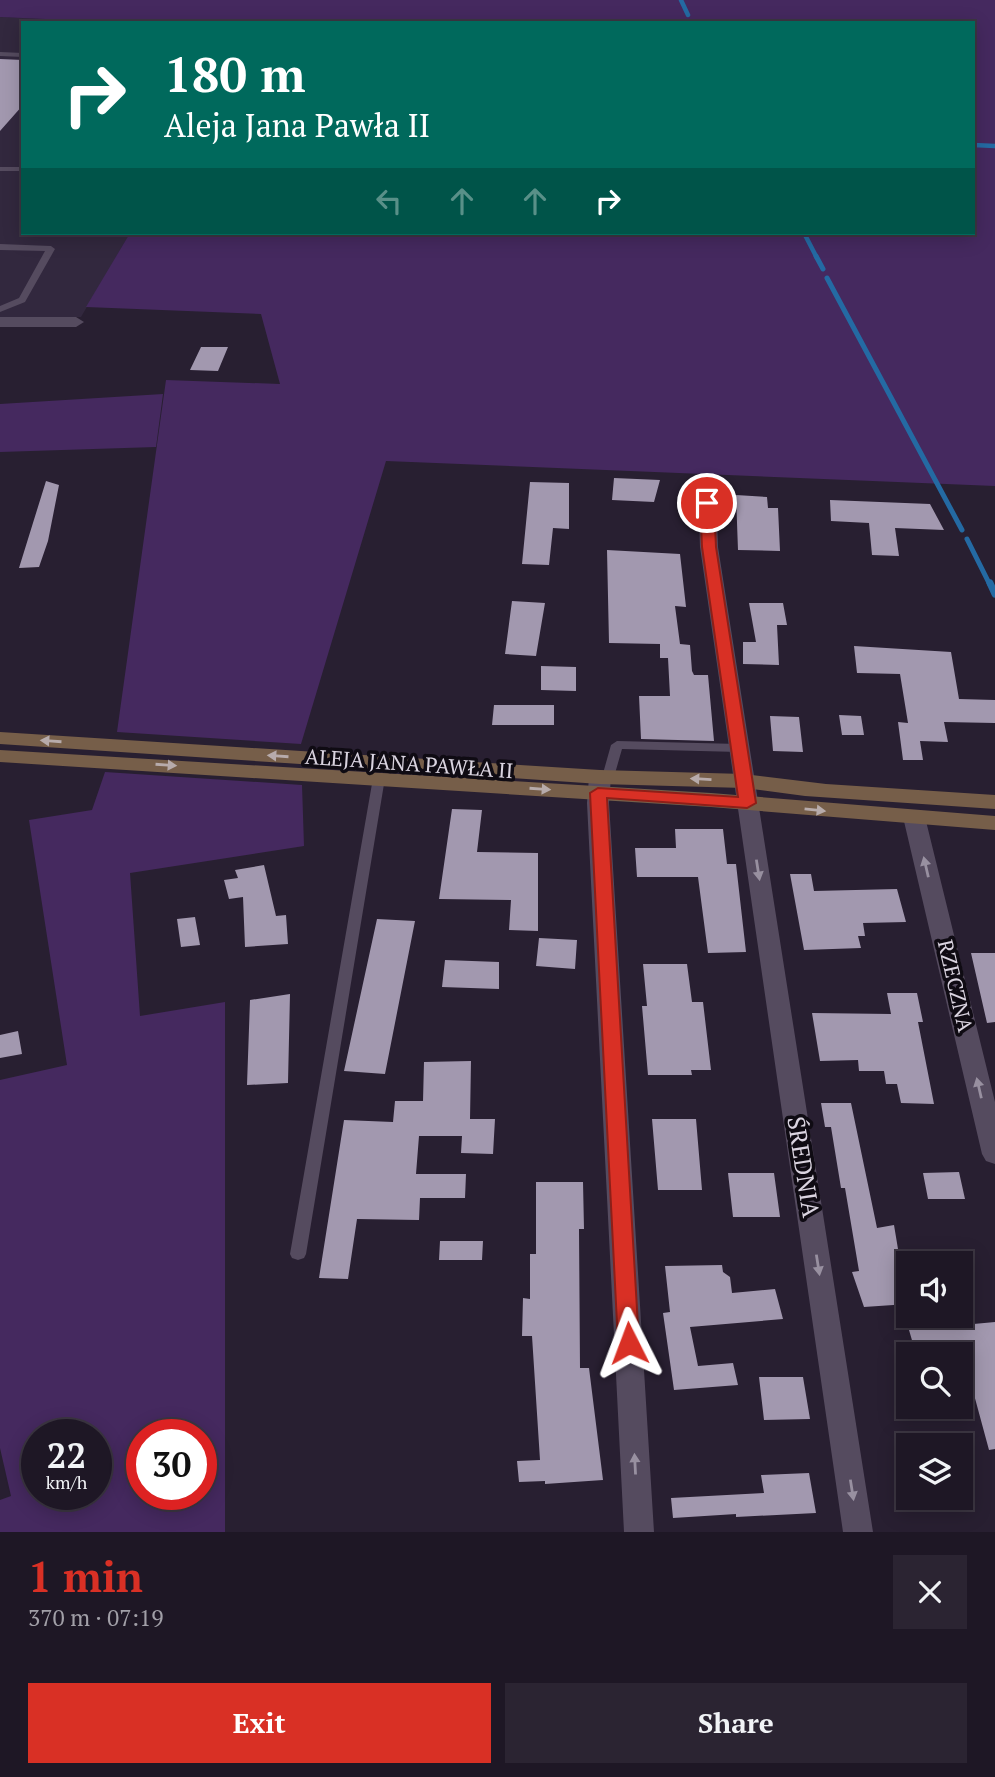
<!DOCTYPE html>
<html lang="en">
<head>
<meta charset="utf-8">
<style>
	:root { --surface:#1e1725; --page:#2b2432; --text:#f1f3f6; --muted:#a19fa7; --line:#3c3642; --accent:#d93025 }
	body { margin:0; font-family:"PT Serif",serif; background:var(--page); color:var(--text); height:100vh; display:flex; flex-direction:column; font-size:26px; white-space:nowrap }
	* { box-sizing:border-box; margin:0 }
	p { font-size:23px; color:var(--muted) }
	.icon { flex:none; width:38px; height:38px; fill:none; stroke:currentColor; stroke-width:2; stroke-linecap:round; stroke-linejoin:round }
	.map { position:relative; height:1532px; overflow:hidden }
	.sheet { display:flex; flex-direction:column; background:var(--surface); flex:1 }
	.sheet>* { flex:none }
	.hud { position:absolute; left:21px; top:21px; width:954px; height:214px; border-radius:0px; box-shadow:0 4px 18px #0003,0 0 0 2px var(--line); background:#00695c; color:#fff; overflow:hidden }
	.tools { position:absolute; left:896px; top:1251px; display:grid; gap:14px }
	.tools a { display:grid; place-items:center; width:77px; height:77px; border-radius:0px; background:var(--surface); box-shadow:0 4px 18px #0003,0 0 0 2px var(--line); font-size:35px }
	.speed { position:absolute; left:21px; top:1419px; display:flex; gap:14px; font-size:35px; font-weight:700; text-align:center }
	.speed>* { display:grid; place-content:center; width:91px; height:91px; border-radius:50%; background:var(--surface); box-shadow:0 4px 18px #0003,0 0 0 2px var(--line); line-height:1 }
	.speed small { font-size:18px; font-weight:400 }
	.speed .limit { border:10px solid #d22; background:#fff; color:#111 }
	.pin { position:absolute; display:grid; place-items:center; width:60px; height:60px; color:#fff; margin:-30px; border:4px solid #fff; border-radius:50%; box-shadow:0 2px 7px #0007 }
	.me { position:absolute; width:77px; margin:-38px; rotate:357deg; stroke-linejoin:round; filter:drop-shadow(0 0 5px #0008) }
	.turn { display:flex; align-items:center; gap:24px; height:147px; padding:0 28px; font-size:32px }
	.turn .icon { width:91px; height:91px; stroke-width:2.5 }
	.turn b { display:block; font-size:49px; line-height:60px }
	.lanes { display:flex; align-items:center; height:66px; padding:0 28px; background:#0003; justify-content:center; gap:35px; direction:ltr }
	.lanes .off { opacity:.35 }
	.round { display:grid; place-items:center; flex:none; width:74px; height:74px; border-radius:0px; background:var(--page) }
	.overview { display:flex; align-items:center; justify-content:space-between; height:119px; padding:0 28px }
	h1 { font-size:42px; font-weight:600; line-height:52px; color:var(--accent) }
	.cta { display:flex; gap:14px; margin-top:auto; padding:14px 28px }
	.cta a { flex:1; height:80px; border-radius:0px; background:var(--accent); color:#fff; font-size:28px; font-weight:600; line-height:80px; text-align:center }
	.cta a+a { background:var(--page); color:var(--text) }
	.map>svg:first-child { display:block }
	.built { fill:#32283e }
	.green { fill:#45295f; fill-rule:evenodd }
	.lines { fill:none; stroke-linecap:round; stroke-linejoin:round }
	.stream-far2 { stroke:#246aa3; stroke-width:4.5 }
	.stream-far1 { stroke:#246aa3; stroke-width:5 }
	.stream { stroke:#246aa3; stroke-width:7 }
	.building { fill:#a298af }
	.lane { fill:#554b5f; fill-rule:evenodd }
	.street { fill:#554b5f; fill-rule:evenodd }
	.secondary { fill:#765e49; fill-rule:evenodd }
	.oneway { fill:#b7abab }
	.oneway2 { fill:#9890a0 }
	.route { fill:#d93025; stroke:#8d1f18; stroke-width:2 }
	.labels { text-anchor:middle; stroke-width:7; stroke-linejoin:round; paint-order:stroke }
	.street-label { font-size:21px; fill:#dad4e0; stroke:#0f0b13 }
	.near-street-label { font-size:24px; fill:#dad4e0; stroke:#0f0b13 }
</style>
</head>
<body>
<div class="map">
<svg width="995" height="1532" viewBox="0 0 995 1532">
	<rect width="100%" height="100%" fill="#281f31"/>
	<path class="built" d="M0,17l134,5 -111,1v210h107l-49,84 -81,1z"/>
	<path class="green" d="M0,0h995v486l-609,-25 -85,283 -184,-12 49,-352 114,4 -19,-70 -175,-7 44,-74h843v-210h-839l-134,-6z
		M163,394l-7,53 -156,5v-48z
		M105,772l197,13 2,61 -174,27 10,143 85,-14v530h-225v-32l11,-4 -11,-48v-368l67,-15 -38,-245 63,-10zM37,1435h59v59h-59zM142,1435h59v59h-59z"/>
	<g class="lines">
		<path class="stream-far2" d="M681,0l7,15
			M973,145l22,1
			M804,233l13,25"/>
		<path class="stream-far1" d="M816,256l7,13
			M827,278l135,252
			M967,539l23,46"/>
		<path class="stream" d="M990,583l5,11"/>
	</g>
	<path class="building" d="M0,59l23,1v45l-23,26z
		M201,347h27l-10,24 -28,-1z
		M614,478l46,2 -6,22 -42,-2z
		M46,481l13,4 -11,56 -9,26 -20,1z
		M530,482l39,1v46l-16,-1 -4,37 -27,-1z
		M736,495l31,2 1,11h10l2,43 -42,-1z
		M830,500l100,4 14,26 -49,-2 4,28 -27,-1 -3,-32 -38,-2z
		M607,550l73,4 6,53 -11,-1 5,38 10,1 2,26 2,4h14l6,66 -73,-2 -2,-43h31l-2,-38h-8v-14l-51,-1z
		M512,601l33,2 -9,53 -31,-2z
		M749,603h34l4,22h-10l2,40 -36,-1v-22h13z
		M854,646l97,6 8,47 36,1v23l-51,-1 4,20 -28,-1 3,19h-20l-5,-38 10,1 -8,-49 -43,-1z
		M541,666l35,1v24l-35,-1z
		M494,705h60v20h-62z
		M839,715l22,1 3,19h-22z
		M770,716l29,1 4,35 -30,-1z
		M452,809l30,1 -5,42 61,1v78l-29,-1 2,-30 -72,-1z
		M675,829h48l4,35h9l10,88 -38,1 -10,-76h-61l-2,-29h41z
		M264,865l12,51 10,-1 2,29 -43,3 -2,-50 -14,2 -5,-19 14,-2 -3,-8z
		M790,874h21l3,17 83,-2 9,33 -43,1 2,13h-7l3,12 -57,2z
		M195,917l5,28 -19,2 -4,-28z
		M377,919l38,2 -30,153 -41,-3z
		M539,938l38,2 -2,29 -39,-3z
		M971,953h24v69l-8,1z
		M445,960l54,2v27l-57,-2z
		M643,964h44l5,38h11l8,68h-20l1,5h-44l-6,-69h5z
		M887,993h30l6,29h-5l16,82 -33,-1 -4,-19h-11l-2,-13h-25l-1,-11 -38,1 -8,-48 79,1z
		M290,994l-2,89 -41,2 3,-85z
		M18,1031l4,23 -22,4v-23z
		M471,1061l-1,58h25l-2,35 -32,-1 1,-17h-43l-3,38h50l-1,24h-45l-1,22 -62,-1 -9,60 -29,-1 25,-158 49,2 2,-21h28l1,-39z
		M821,1103h30l26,125 17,-3 7,42 7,-1v38l-44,3 -12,-35 7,-1 -14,-83h-4l-10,-61h-6z
		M652,1119h44l6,71h-44z
		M959,1172l6,27h-37l-5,-26z
		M728,1173h46l6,44h-47z
		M536,1182h47l1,47h-5l1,139h9l14,112 -58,4v-3l-26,1 -2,-21 23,-1 -8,-124h-10l1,-38 7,1v-45h6z
		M440,1241h43l-1,19h-43z
		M722,1265l1,7 7,5 2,16 43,-4 8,30 -93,8 8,39 35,-3 5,22 -64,5 -11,-77 7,-1 -5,-46z
		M995,1322v127l-6,1 -26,-96h-47l-7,-24z
		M759,1377h44l7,42 -46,1z
		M809,1473l7,40 -80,4v-3l-63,4 -2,-20 93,-5 -3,-18z"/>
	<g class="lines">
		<path class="lane" d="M0,52l23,1v4l-23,-1z
			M0,167h23v4h-23z
			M0,244l51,2 4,3 -30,53 -25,10v-6l19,-8 26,-47 -45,-1z
			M617,741l122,3 6,4 -6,4 -117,-3 -8,28 -6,4 -4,-1 -2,-3 9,-32z
			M379,774l6,4 -79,476 -2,4 -6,2 -6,-2 -2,-4 83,-476z"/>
		<path class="street" d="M0,317h76l8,5 -8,5h-76z
			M707,480l9,5 2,62 155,985h-30l-143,-985 -2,-62z
			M600,770l7,2 4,5 -2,26 45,729h-30l-37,-729 2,-26 4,-5z
			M914,810l8,2 3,5 70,285v62l-9,-3 -4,-7 -79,-337 3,-5z"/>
		<path class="secondary" d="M0,732l600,38 144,4 82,10 169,11v14l-190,-13 -61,-8 -144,-4 -600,-40z
			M0,750l711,43 284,23v14l-284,-23 -711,-45z"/>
	</g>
	<defs><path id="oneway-solid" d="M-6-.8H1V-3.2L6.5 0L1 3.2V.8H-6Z" transform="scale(1.75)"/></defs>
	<g class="oneway">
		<use href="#oneway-solid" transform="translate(51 741) rotate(-176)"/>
		<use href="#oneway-solid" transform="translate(278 756) rotate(-176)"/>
		<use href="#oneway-solid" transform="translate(166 765) rotate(4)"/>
		<use href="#oneway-solid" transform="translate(701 779) rotate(-177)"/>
		<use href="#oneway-solid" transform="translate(540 789) rotate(4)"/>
		<use href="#oneway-solid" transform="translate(815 810) rotate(6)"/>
	</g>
	<g class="oneway2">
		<use href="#oneway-solid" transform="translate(926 867) rotate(-103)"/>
		<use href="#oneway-solid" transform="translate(758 870) rotate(81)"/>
		<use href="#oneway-solid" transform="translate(979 1088) rotate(-103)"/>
		<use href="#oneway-solid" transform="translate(818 1265) rotate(81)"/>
		<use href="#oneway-solid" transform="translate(635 1464) rotate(-93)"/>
		<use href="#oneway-solid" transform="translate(852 1490) rotate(81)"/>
	</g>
	<path class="route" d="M707,499l7,4 2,44 40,256 -9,5 -140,-10 32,545 -3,6 -7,3 -8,-3 -3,-6 -28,-550 8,-5 140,9 -36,-250 -2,-44z"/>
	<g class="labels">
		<g class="street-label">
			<text transform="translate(409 764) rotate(4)" y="7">ALEJA JANA PAWŁA II</text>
			<text transform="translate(955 986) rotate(77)" y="7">RZECZNA</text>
		</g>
		<g class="near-street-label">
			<text transform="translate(803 1167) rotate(81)" y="8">ŚREDNIA</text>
		</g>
	</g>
</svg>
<div class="tools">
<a><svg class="icon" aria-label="sound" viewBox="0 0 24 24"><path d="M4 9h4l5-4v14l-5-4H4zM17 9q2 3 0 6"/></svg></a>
<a><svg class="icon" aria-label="search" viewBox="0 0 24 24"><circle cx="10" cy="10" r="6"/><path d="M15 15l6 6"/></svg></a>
<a><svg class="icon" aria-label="layers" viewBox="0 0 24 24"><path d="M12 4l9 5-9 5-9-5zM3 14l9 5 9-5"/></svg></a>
</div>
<div class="speed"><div>22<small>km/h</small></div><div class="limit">30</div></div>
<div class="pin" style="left:707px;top:503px;background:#d93025"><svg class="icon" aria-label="arrive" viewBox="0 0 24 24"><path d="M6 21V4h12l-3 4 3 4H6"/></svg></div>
<svg class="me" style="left:629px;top:1343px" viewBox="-20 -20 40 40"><path d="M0-17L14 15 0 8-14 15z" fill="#d93025" stroke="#fff" stroke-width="4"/></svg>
<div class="hud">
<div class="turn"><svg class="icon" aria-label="right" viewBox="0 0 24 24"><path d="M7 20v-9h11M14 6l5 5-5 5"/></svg><div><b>180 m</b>Aleja Jana Pawła II</div></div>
<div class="lanes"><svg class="icon off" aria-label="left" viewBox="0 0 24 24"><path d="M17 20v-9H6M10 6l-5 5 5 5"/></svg><svg class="icon off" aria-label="ahead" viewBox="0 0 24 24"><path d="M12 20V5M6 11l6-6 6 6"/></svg><svg class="icon off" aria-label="ahead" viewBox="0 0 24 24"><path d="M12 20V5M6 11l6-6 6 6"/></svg><svg class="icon" aria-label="right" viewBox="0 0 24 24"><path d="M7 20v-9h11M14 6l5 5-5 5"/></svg></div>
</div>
</div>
<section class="sheet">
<div class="overview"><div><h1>1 min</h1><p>370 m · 07:19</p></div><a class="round"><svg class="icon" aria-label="close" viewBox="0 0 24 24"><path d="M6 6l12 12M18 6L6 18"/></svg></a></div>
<div class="cta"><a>Exit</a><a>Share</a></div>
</section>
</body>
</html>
